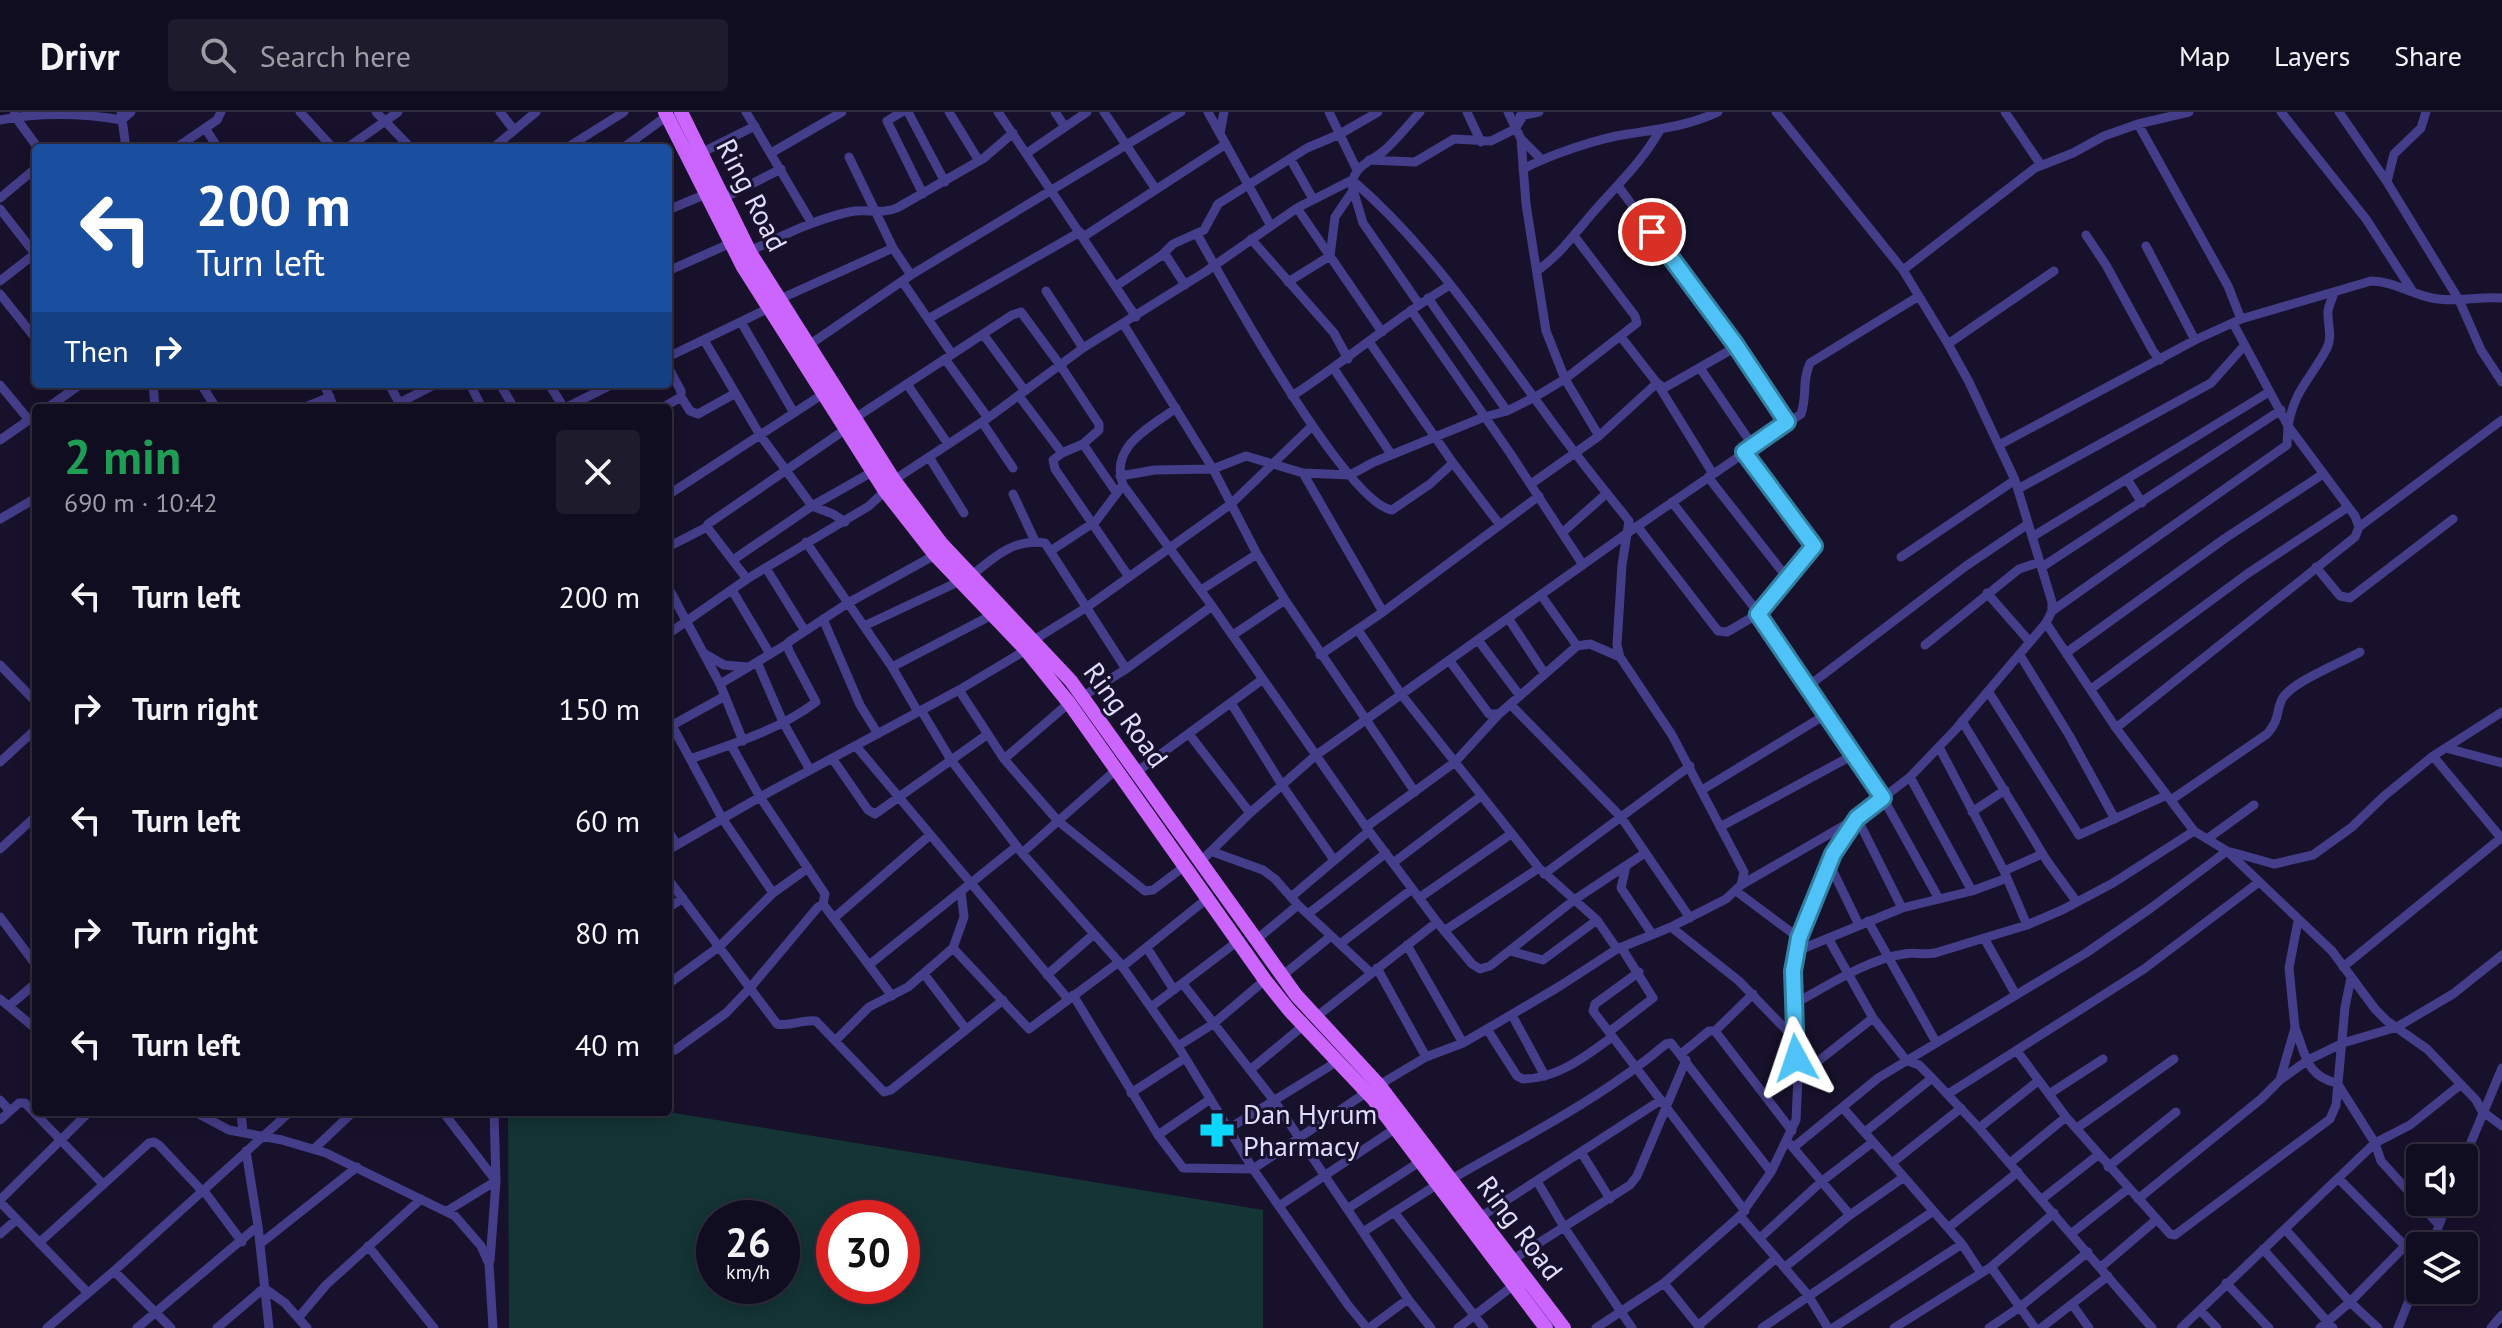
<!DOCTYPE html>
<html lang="en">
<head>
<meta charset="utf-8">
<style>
	:root { --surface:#110d20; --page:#1e1b2d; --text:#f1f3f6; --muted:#9c9ca5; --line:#302d3e }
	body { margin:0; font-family:"PT Sans",sans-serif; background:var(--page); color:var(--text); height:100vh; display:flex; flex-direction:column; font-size:30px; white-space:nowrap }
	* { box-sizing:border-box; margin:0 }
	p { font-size:26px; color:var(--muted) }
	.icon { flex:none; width:44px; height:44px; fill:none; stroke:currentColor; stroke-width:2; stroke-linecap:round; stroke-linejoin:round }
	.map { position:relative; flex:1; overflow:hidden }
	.details { position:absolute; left:32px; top:292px; width:640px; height:712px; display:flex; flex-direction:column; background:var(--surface); border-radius:8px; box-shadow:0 4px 20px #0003,0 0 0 2px var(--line) }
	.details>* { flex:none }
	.hud { position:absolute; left:32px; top:32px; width:640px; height:244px; border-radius:8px; box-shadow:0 4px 20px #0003,0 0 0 2px var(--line); background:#1a4fa0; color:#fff; overflow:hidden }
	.buttons { position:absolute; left:2406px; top:1032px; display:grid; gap:16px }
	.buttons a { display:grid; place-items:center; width:72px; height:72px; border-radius:8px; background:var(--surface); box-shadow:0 4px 20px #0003,0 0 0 2px var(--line); font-size:40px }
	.speed { position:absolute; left:696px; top:1088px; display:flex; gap:16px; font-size:40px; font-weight:700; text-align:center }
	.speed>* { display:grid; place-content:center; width:104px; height:104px; border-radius:50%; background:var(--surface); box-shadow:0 4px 20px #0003,0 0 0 2px var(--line); line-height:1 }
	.speed small { font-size:20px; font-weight:400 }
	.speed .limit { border:12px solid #d22; background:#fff; color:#111 }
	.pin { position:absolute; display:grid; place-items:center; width:68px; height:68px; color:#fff; margin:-34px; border:4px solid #fff; border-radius:50%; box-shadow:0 2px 8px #0007 }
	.me { position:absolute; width:88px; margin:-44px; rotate:355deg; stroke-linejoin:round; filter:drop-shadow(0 0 6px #0008) }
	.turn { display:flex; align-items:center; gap:28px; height:168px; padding:0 32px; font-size:36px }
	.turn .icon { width:104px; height:104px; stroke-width:2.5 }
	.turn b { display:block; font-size:56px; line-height:68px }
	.then { display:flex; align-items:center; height:76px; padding:0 32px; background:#0003; gap:16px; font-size:30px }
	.round { display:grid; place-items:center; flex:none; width:84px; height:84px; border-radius:8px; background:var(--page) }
	.headline { display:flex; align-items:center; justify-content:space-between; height:136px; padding:0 32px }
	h1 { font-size:48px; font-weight:700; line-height:60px; color:#1e9e55 }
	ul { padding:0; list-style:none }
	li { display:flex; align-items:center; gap:24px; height:112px; padding:0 32px }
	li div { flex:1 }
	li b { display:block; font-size:30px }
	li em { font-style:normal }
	header { display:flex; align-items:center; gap:48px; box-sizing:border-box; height:112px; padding:0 40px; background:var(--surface); border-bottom:2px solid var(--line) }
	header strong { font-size:38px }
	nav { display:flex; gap:44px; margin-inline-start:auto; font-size:28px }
	.search { width:560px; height:72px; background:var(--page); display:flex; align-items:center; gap:20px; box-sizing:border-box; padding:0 28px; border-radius:8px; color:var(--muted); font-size:30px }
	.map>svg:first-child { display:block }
	.green { fill:#143435; fill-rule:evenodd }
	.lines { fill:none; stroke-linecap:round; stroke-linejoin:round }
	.minor { stroke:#443d89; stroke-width:9 }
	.primary { stroke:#cc65fd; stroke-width:14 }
	.route-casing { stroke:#337fa1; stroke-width:20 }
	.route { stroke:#4fc3f7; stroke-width:14 }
	.labels { text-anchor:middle; stroke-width:6; stroke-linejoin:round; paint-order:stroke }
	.street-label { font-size:28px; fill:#e2dcfe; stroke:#17112b }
	.poi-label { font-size:28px; fill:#e2dcfe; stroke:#17112b; text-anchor:start }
</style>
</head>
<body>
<header>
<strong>Drivr</strong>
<div class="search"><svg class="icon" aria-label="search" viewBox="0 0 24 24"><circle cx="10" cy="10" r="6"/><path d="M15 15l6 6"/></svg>Search here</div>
<nav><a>Map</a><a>Layers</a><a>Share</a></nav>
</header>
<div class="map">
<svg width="2502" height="1216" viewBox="0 0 2502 1216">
	<rect width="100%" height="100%" fill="#17112b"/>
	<path class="green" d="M508,1000h160l595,98v118h-754zM714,1106h68v68h-68zM834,1106h68v68h-68z"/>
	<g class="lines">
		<path class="minor" d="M121,0l5,36
			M300,0l33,36
			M376,0l35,36
			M500,0l14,18
			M746,0l65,110
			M902,0l-15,9 36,73
			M908,0l37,70
			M949,0l30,49
			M998,0l138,205
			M1055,0l10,15
			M1104,0l51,76
			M1208,0l63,114
			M1329,0l28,58
			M1467,0l14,30
			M1508,0l13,27 20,20
			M2005,0l36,53
			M2281,0l85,107 47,73
			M2339,0l48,70
			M2426,0l-5,16 -27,26 -7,28 72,118 22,50 21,32
			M14,3l24,33
			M1520,4l19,-4
			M0,8c42,-8 80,-7 122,0l9,-8
			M2138,12l90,162 13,33
			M205,16l13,20
			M1220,22l4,-22
			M1521,27l5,65 20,127 19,48 34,57
			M568,35l56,-35
			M176,36l41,-28 4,-8
			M347,36l51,-36
			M493,36l43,-36
			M623,36l44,-32
			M701,41l54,-27
			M771,41l71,-41
			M1027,41l60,-41
			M849,45l44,91 18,27
			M1291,48l22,39
			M1369,48l46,2 39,-23 37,2 24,-12 8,-13
			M1523,57c26,-14 76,-31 105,-35 32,-5 60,-8 90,-22
			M1352,68c90,77 152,181 224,274 17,23 36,45 53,67l-7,44 -5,80 3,12 52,78 72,137 -3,13 -15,14 -55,28 -54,22 -57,37 -73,43 -24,14 -37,14 -47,28
			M1618,74l117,158 -1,4 -70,40 -7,-5 -36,-46
			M0,86l36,-30
			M724,86l57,-29
			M1297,96l85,124
			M0,97l36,46
			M668,98l38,-16
			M1197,122c26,47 149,269 195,276l38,-26 23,-21 -83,-120
			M2086,123l20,30 47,86 7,9
			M1083,125l143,-93
			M1251,127l83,94 14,26
			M2146,134l49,94
			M750,139c32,-15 63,-31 99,-39 17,-4 32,3 48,-4l87,-50 29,-25
			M1162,143l5,2 18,28
			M1903,158l132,-102 38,-15 31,-17 34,-12 51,-12
			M668,159l63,-28
			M1537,159c22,-16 31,-29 48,-49 26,-32 54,-55 75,-92
			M0,169l36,-28
			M902,169l50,73
			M1288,170l42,-26 5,-39 17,-25
			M1116,174l46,-31 11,-11 31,-14 14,-26 89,-56 33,-14 38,-22
			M1046,179l37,57
			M2334,181c-2,6 -5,12 -6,18 -1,13 5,25 -1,37 -16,31 -32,40 -39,78l67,90 4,11
			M0,182l36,45
			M1428,186l79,113
			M780,187l113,-51
			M1419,192l-56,-81 -11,-37c1,-21 19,-24 33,-36 12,-11 24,-26 35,-38
			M1411,198l99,143 73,112
			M928,207l152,-87
			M741,210l53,91
			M1124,213l89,144 44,85 28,46 130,192
			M983,222l42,57
			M704,228l56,95 52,71 21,8 12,8
			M1948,232l106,-73
			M809,233l102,-70 270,-163
			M1735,234l52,76
			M668,245l101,-49
			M945,247l43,59
			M1700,256l53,78
			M1334,257l57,85
			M153,272l2,24
			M201,272l15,24
			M324,272l10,24
			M389,272l12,22
			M470,272l12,24
			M500,272l14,24
			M549,272l15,24
			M907,272l41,60
			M0,273l29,35
			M1660,276l53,86
			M1292,284c54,-35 103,-78 158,-111
			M681,285l9,14 8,3 36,-20
			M399,291l37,-19
			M47,296l34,-24
			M303,296l27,-11
			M565,296l48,-24
			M662,296l19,-11v-6l-13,-24
			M1176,296c-26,20 -67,38 -53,77l89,121 154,221 71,95 35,42 8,5 10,-3 84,-66 71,-47
			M855,306l157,-103 9,-3 39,53 39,59v6l-16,14 -21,9 -43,-57
			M982,310l31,46
			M0,328l36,-25
			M1083,332l33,48
			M1999,333l196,-105 46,-21 130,-38c22,0 40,13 61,17 23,5 47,-2 70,0
			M1062,341l-9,7 2,9 74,108
			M929,345l35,56
			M1453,351l47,62
			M1303,361l80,139
			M1120,364l35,-6 58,-1 33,-13 57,17 47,2 24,-13 110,-45 23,-6 28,-14 30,-18 72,-56 -2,-7 -60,-79
			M1708,365l80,102
			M2127,367l15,24
			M894,368l94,-62 95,-70 122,-76 92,-64 55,-28
			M1531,372l68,-48 58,-53
			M2018,377l193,-106 33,-37
			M1013,382l22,47
			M668,383l155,-101
			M1672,390l95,122 58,91 58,83 56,101
			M0,407l36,-21
			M1637,414l81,105 9,1 31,-18 56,-68 -70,-94
			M1562,421l45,-40
			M2032,425l237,-145
			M806,430l86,125 26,45
			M668,435l39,-20
			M1052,438l44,-29 27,-36
			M1901,445l114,-77
			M733,448l79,-54 60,-34
			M2042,455l239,-157
			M2316,455l24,29 10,2 103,-79
			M766,456l39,63
			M971,464c23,-19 43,-38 74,-33l81,126
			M747,467l-40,-52 1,-3 138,-95
			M668,475l52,97 23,57
			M732,478l38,64
			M1201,478l56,-36
			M1987,481l43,49
			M1541,483l36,51
			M2052,499l235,-166 1,-19 -55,-103
			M1508,506l37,56
			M823,507l37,86 18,29
			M2046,511l70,105 78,103 33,20 105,100 43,58 12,12 40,28 49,51 6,11 20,15
			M864,514l96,-45
			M1358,518l43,64 138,174 58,52 20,29
			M668,522l79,-55 122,-73 16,-15
			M1233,523l52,-35
			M1034,528l53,-33 144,-103 81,-78
			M1478,528l42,56
			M1925,533l94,-76 21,-7
			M2066,541l158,-114 99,-65
			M705,542l19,11 24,2
			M1320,543l63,-43 156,-116
			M2020,543l49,80 46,84
			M1449,548l40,54h10
			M757,550l26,60 27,48
			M0,553l36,37
			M892,555l100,-52
			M720,572l67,-40
			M1807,575l159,-121 62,-42
			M2091,577l156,-115 101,-67
			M959,578l45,69 54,62 87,70 8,-1 32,-24
			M1988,579l91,144 88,-40
			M1082,585l44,-28 86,-63
			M1231,591l51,82 52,75
			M1510,592l111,113 69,101
			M921,598l30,50 71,93 97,109 59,84 75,123 95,136 19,23
			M668,606l54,100 51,75
			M1962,609l85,140 29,40
			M669,615l56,-31
			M2116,616l239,-191 4,-10 143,-107
			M1189,622l61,79
			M731,633l29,52 65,97 -2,10
			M856,634l212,253
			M1939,635l65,124 23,54
			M2446,636l56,15
			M2433,644l69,83
			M832,646l36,52 7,4 113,-80
			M690,647c43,-15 89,-29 126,-57l-27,-51 -2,-7 3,-3 58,-38 87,-48
			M1004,647l65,-56
			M0,650l36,-33
			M1135,661l128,-94
			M1910,665l62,114
			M1702,678l123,-75
			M2171,688l96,-66c14,-17 8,-20 15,-35 9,-17 61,-37 78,-47
			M1972,700l33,-22
			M1366,715l89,-65 44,-48 78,-68 13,-2 30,13
			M1720,715l133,-72
			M668,718l8,14
			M2207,727l47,-34
			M0,737l36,-33
			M668,738l92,-53 199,-107 67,-40
			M1213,740l50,18 12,9 23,26 73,68
			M2231,740l43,12 39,-9 39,-28 31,-30 50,-41 69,-44
			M1022,741l95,-84
			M1200,750l50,-49 65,-57 311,-222 175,-120c7,-21 0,-30 9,-51l109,-67
			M1393,751l88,-67
			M1829,751l30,62
			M1626,754l-5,22 31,46
			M2004,759l38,-17
			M1544,762l146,-108
			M668,767l109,145c14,3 25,-5 39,-3l68,71 7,-2 112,-90
			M1741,773l116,-67 45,90
			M1736,779l63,47
			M1291,785l78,-66
			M1419,786l92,-64
			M668,796l15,-10
			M1308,802l78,-61
			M0,805l36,48
			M834,806l96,-83
			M1868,809l68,121
			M1671,815l68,54 56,58
			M1444,819l95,-63
			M1828,826l45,80 33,42 13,5 13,13 47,50 173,200
			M1984,826l32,57
			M1256,828l42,-35
			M1340,832l72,-55
			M1407,833l56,98
			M953,836l76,81 90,-67
			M1147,836l27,42
			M1510,839l33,9 54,-40
			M1797,839l105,-43 70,-17 35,-13
			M869,853l148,-119
			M1122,855l87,-70
			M2343,855l158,-129
			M1377,856l49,89
			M1639,860l-44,32 -2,7 152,200
			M924,862l42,55
			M1047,863l47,-41
			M1282,864l49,-40
			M668,872l52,-38 53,-53 35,-25
			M1183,872l92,118 133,197 23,29
			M1073,883l85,140 25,33 70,1 114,-77
			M0,887l36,30
			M1792,893c32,-17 75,-46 112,-51 10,-2 20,1 31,-1l92,-28 35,-15 51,-27 81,-52
			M9,894l27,-23
			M1151,895l87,-66
			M1512,903l33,61
			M1316,905l121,-95
			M2295,916c11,27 11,48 42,55l38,60 6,18 58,64
			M1487,917l30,47 6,3c34,0 63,-23 89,-42
			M1715,919l38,-37
			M1609,920l44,-34 -32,-51
			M835,929l34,-34 39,-20 45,-39 11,-31 -3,-26
			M1178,934l35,-22 52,-44
			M668,939l7,-1 51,-37 24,-25 68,-81 5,-3 69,92
			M2017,939l49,66 104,117 5,1 155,-116 6,-14 9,-98 6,-29
			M1681,942l28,-23h6l77,100
			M1250,958l54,-45
			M1798,965l75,-59
			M2280,968l28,-20 35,-17 54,-16 56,-33 49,-39
			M1131,981l54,-35
			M1948,982l196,-125 115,-87
			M2049,982l54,-35
			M0,988l10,11
			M195,1000l34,18 53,10 44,13 129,63 26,30 8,18 4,64
			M241,1000l2,20
			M443,1000l53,69
			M0,1008l19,-17h6l77,80
			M1979,1016l59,-47
			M2077,1016l97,-69
			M1228,1017l110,-68
			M1865,1020l67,-54
			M1158,1023l51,-35
			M1790,1032l60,71
			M1794,1035l84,-69 208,-125 65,-45 76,-57
			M314,1037l39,-37
			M246,1039l12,75 11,102
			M1581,1040l29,47
			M2464,1047l38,-91
			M1892,1051l69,-55
			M2010,1051l56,-46
			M2108,1055l68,-55
			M1904,1065l58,67 19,29
			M2339,1067l81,82
			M1450,1068c74,-43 151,-81 216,-136l5,-1 100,129
			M1537,1069l27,46 68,101
			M204,1079l38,51
			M2042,1087l56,-44
			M2138,1087l123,-100 19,-19 15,-52 -6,-60 9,-47
			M0,1088l89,-88
			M0,1090l88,91
			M1279,1094l117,-78
			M1347,1097l74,-48
			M447,1099l49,-30
			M1394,1100l90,116
			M1740,1104l68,79 20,33
			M1479,1106l182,-118
			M1948,1116l70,-56
			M2285,1117l65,73 28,26
			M1363,1120l75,-48
			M2072,1121l57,-45
			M0,1122l16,-14
			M1760,1126l61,-56 52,-40
			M39,1131l110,-100 5,-1 5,3 44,47
			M260,1132l97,-77
			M368,1134l66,82
			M2431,1134l17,-44
			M2263,1137l70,79
			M1512,1148l118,-75 7,-9 49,-116
			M490,1149l6,-80 -2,-69
			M1785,1155l65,-52 54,-38 -61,-69
			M1991,1155l44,61
			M2101,1155l55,-47
			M114,1159l57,57
			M1664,1171l36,45
			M2226,1171l43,45
			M2072,1192l17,24
			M2200,1198l17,18
			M299,1205l27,-32 95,-86
			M1698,1214l78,-68
			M47,1216l67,-57 176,-159
			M137,1216l121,-102
			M217,1216l47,-40 21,15 22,25
			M1369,1216l39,-29
			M1458,1216l56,-43
			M1596,1216l68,-45 76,-67 31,-44 25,-52 2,-43 -6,-72 1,-34 4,-20 36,-97 24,-36 53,-41 46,-48 90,-106 6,-12v-9l-37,-122 -46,-98 -21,-38 -45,-74 -127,-158
			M1762,1216l170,-116
			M1833,1216l129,-84
			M1894,1216l97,-61 63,-54
			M1989,1216l31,-21 68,-55
			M2041,1216l67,-52
			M2181,1216l194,-185 35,-18 50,-40
			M2320,1216l30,-26 55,-56
			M2398,1216l22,-55
			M2491,1216l11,-13"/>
		<path class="primary" d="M665,0l78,155 142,224 50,64 91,95 43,53 196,277 24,30 85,90 172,228
			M681,0l70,142 143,226 47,63 130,138 225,314 83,90 185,243"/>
	</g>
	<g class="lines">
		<g class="route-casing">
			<path id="route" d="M1652,120l83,112 52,78 -43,30 70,94 -56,68 125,184 -26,20 -24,36 -34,84 -6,33 3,87"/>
		</g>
		<use href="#route" class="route"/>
	</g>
	<defs>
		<g id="pharmacy-bare" transform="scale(2.76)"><path d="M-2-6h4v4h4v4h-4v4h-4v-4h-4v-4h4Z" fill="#0bd6fc" stroke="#17112b" stroke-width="2.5" paint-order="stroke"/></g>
	</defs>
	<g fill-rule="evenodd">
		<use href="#pharmacy-bare" x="1217" y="1018"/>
	</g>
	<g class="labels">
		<g class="street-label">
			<text transform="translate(752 83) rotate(63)" y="10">Ring Road</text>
			<text transform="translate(1126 603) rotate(54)" y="10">Ring Road</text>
			<text transform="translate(1520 1116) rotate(53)" y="10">Ring Road</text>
		</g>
		<g class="poi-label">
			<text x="1243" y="1012">Dan Hyrum<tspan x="1243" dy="32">Pharmacy</tspan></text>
		</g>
	</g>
</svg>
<div class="buttons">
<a><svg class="icon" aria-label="sound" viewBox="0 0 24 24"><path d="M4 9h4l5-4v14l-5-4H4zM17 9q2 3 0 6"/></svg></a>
<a><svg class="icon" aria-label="layers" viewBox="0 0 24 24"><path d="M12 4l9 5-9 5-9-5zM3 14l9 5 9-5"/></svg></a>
</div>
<div class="speed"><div>26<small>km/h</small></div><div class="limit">30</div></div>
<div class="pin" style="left:1652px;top:120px;background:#d93025"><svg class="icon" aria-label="arrive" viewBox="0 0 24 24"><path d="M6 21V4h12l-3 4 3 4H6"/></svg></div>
<svg class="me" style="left:1796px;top:946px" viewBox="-20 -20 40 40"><path d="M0-17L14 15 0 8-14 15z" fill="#4fc3f7" stroke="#fff" stroke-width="4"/></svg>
<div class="hud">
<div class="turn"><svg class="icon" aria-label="left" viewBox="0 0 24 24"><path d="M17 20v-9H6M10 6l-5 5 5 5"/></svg><div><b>200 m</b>Turn left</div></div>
<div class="then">Then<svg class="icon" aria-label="right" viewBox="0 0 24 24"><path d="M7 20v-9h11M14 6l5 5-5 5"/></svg></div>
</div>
<section class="details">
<div class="headline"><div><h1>2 min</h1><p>690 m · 10:42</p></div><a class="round"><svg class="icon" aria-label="close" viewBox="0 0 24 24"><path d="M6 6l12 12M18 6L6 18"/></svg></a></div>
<ul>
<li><svg class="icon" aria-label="left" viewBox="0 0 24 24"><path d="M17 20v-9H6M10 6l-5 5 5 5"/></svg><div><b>Turn left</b></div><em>200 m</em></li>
<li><svg class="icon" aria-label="right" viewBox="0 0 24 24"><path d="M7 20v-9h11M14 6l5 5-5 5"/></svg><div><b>Turn right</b></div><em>150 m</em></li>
<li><svg class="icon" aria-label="left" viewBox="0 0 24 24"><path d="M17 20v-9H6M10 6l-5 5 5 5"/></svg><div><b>Turn left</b></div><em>60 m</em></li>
<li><svg class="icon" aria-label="right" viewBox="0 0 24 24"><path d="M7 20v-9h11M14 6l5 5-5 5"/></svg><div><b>Turn right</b></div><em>80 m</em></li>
<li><svg class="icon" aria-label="left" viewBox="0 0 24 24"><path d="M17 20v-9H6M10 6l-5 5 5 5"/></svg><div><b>Turn left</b></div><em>40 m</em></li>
</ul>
</section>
</div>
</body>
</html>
